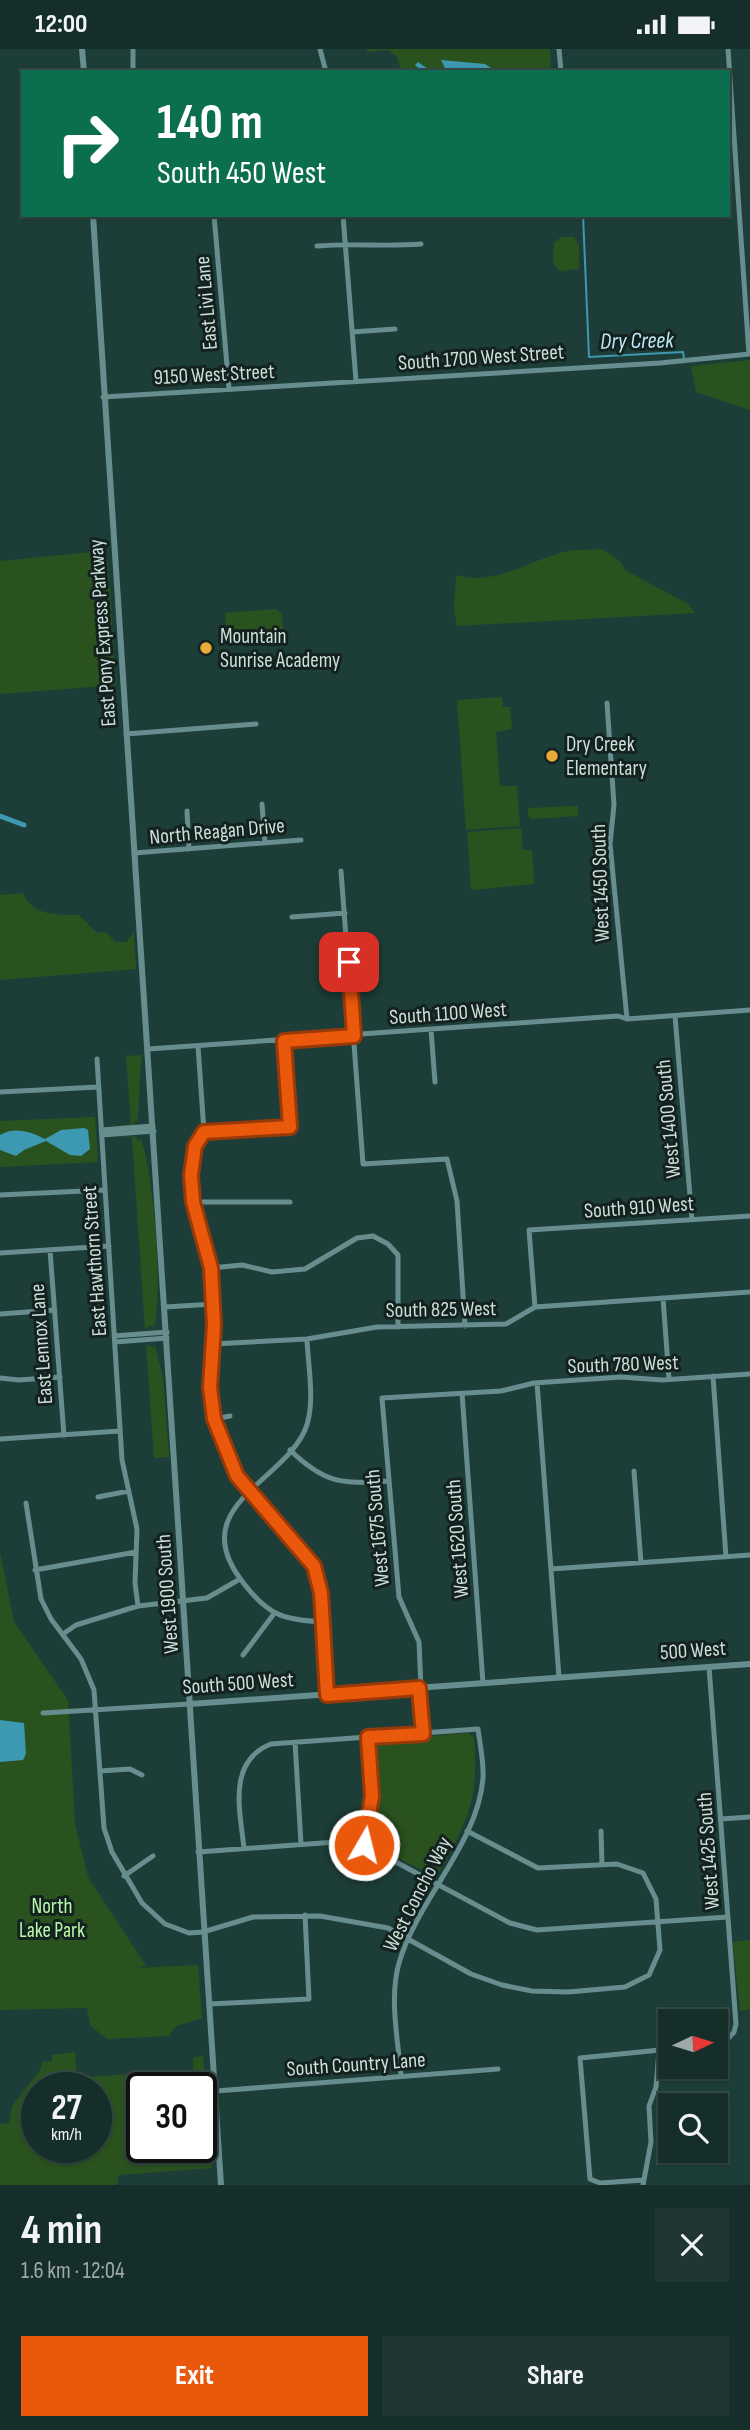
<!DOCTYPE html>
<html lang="en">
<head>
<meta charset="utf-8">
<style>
	:root { --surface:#162e2a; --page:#1f3632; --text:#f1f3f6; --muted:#9ea8a8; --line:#354a47; --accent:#ea580c }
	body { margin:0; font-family:"Sofia Sans Condensed",sans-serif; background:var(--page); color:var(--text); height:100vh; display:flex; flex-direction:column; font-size:26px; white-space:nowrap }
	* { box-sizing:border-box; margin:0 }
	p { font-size:23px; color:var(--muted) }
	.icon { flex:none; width:38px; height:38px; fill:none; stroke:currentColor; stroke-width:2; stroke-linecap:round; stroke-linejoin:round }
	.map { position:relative; height:2136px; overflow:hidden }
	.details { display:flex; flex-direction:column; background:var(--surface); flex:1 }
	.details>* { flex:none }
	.banner { position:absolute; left:21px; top:21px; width:709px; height:147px; border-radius:0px; box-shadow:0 2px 5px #0004,0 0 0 2px var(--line); background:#0b6e4f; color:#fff; overflow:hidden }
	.needle { width:46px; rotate:86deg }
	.buttons { position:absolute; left:658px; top:1960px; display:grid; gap:14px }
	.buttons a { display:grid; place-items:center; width:70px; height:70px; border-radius:0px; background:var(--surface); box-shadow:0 2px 5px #0004,0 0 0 2px var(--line); font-size:35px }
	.speed { position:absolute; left:21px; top:2023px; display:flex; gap:14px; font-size:35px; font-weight:700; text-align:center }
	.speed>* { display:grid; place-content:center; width:91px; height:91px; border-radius:50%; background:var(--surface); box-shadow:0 2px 5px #0004,0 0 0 2px var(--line); line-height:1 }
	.speed small { font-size:18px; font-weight:400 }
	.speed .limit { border:4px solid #111; border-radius:10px; background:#fff; color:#111 }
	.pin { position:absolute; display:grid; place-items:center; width:60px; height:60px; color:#fff; margin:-30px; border-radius:14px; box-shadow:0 4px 10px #0006 }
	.me { position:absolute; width:77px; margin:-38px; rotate:8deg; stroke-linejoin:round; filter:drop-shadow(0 0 5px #0008) }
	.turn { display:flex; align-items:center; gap:24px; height:147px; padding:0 21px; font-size:32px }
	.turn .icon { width:91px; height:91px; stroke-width:2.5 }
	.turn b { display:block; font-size:49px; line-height:60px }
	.round { display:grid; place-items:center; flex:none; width:74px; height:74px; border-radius:0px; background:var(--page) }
	.overview { display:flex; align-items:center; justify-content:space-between; height:119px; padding:0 21px }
	h1 { font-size:42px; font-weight:700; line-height:52px }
	.primary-button { display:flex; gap:14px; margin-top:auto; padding:14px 21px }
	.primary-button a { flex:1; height:80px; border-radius:0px; background:var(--accent); color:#fff; font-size:28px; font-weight:700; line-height:80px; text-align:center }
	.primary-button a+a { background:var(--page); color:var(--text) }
	.status { display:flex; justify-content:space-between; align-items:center; height:49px; padding:0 35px; background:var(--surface); direction:ltr }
	.status svg { height:19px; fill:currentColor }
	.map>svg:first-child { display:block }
	.green { fill:#2a521f; fill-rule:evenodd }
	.water { fill:#3d98b2 }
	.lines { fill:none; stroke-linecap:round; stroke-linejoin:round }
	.stream { stroke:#3d98b2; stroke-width:2 }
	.canal { stroke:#3d98b2; stroke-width:5 }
	.minor { stroke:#678d8f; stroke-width:5 }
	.tertiary { stroke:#678d8f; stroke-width:6 }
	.route-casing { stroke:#983908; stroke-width:18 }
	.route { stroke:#ea580c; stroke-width:12 }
	.poi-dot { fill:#e8ab37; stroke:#14221f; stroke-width:2.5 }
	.labels { text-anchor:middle; stroke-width:6; stroke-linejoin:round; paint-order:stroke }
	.street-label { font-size:21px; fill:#cddfdb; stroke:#14221f }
	.poi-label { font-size:21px; fill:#cddfdb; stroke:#14221f; text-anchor:start }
	.park-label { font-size:21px; fill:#b9f8a9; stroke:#14221f }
	.water-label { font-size:23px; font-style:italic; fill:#bce7f6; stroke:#14221f }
</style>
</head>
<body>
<div class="status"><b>12:00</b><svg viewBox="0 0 49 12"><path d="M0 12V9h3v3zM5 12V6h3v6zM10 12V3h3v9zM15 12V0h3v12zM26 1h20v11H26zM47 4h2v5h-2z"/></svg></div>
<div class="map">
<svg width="750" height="2136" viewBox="0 0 750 2136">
	<rect width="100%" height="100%" fill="#1d3e38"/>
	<path class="green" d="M367,0h183l1,23h-150l-4,-15 -9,-7 -21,2z
		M561,188h13l5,8v24l-19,2 -7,-8 1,-20z
		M750,311v50l-54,-18 -5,-26z
		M602,500l18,12 5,9 63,34 7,9 -238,13 -3,-17 2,-34c41,12 74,-16 112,-24 11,-2 23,-1 34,-2z
		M92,503l15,7 1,4 8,122 -116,9v-133z
		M276,560l6,5 1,21 -20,2 -9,-5 -5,6 -21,2 -3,-27z
		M502,648l1,10h7l2,22 -16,3 4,54h17l3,40 -54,4 -9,-130z
		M578,757v10l-46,3 -4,-3v-8z
		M521,779l2,22h9l2,34 -63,6 -4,-58z
		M23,844c8,23 36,22 56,22l17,17 11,1 8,9h11l8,-10 2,37 -136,11v-85z
		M142,1006c-4,20 -1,44 -5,66l-4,2 4,2 -27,2 21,-3 -5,-68z
		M95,1068l3,45 -98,5v-46z
		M138,1087l-3,1 4,4 2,-2c13,36 22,152 13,190l-2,-4 -7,4 -13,-191 3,-1h-25z
		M154,1294l9,34 6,80 -15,1 -8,-114 8,4z
		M0,1503l14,70 54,78 7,124 13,53 58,89 -12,2 64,-3 4,53 -26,8 -7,10 -62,3 -17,-14 -3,-17 -87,2z
		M469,1684l5,5c5,63 -6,82 -36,136l-5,2 -63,-33 5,-39v-64z
		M750,1891v69l-10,2 -7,-69z
		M75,2003l2,26 64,-5 1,74h59v-59h-10l3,-6 -1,-24 10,-3 9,113 -93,7 -2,10h-117v-61l9,-1 3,-17 29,-37 1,-7 10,-1v-6zM37,2039h59v59h-59z"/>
	<path class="water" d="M441,11l44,4 12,8h-74l-8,-7 3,-3 10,7 18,1z
		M84,1079l4,2 2,19 -9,7 -11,-1 -24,-14 -22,9 -8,6 -16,-6v-15c15,-9 31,-3 45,4l16,-9z
		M0,1671l24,3 2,31 -3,6 -23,2z"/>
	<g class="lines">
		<path class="stream" d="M583,166l6,142 94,-5 1,6"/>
		<path class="canal" d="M0,767l24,9"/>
		<path class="minor" d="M320,0l6,23
			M559,0l2,23
			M728,0l21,305
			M133,23v-23
			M214,166l15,174
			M343,166l13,166
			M317,197c36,-3 68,1 104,-2
			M352,283l43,-3
			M103,348l557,-34 90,-9
			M607,654l7,102 -4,39 17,175
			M126,685l130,-10
			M262,755l3,38
			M187,762l2,38
			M134,804l167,-13
			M341,822l22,293 84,-5 10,42 8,125
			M292,868l53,-4
			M675,967l17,204
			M431,981l4,52
			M198,997l6,86 -9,14 -4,30 2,26 18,66 3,57 -4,62 4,32 16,-3
			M148,1000l470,-33 9,3 123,-9
			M97,1010l25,401 15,69 -2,54 3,23
			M0,1043l98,-5
			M101,1081l52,-4
			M204,1083l86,-5 -6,-86
			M102,1086l52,-4
			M0,1146l105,-5
			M193,1153h97
			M50,1201l14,186
			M0,1204l109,-7
			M211,1219l31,-3 30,7 33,-3 52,-31 16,-2 15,8 10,11v72
			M663,1249l6,81
			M165,1258l49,-3
			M535,1258l-6,-77 221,-14
			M0,1265l55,-4
			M114,1287l53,-4
			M307,1290c1,28 9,65 -2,91 -24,54 -123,78 -60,155 24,31 40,35 78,37
			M115,1293l52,-4
			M213,1295l94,-5 70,-12 129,-3 29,-17 215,-15
			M713,1327l13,181
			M0,1329l19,2 41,-3
			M537,1334l22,294
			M462,1344l21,290
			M214,1370l23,57 77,90 7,27 6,102
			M0,1390l120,-8
			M290,1401c35,34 52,34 98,31
			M634,1422l7,92
			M98,1448l31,-6
			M26,1454l15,96 10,20 30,40 13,31 10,138 8,24 30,51 23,21 24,9 14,-1 50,-15 67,-1 68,12 83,46 31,11 30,6 36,1 57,-5 24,-12 11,-25 -4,-51 -13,-26 -26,-9 -79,4 -71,-37
			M551,1520l199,-14
			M35,1521l101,-18
			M63,1585l13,-9 62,-19 69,-8 33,-19
			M243,1606l30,-40
			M709,1618l27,357 -2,8 -11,12 -7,1
			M43,1664l147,-9
			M423,1684l-4,-91 -20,-45 -17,-199 119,-7 33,-8 87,-6 41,3 88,-6
			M295,1693l6,102
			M100,1722l30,-2 12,6
			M721,1770l29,-2
			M601,1782l1,34
			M364,1796l7,-49 -3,-59
			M244,1799c-4,-37 -17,-87 27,-104l207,-15c2,16 6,33 5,49 -5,66 -66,122 -84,185 -10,35 -1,77 2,112
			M198,1803l138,-10 28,3 146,78 27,7 191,-13
			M124,1827l29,-20
			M209,1955l100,-5 -4,-84
			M216,2042l282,-22
			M644,2131l-44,3 -10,-4 -10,-121 90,-9
			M643,2136l8,-43 -2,-36 7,-19 3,-37"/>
		<path class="tertiary" d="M82,0l2,23
			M93,166l128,1970
			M190,1655l560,-40"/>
	</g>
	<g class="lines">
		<g class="route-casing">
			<path id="route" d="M349,913l5,74 -70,5 6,86 -86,5 -9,14 -4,29 2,27 18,66 3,57 -4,62 4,32 23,57 77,90 7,27 6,102 92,-7 4,46 -55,3 4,59 -8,49"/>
		</g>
		<use href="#route" class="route"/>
	</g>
	<g class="poi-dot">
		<circle cx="206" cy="599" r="7"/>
		<circle cx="552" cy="707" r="7"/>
	</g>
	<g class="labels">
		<g class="street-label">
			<text transform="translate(206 254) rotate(-95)" y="7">East Livi Lane</text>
			<text transform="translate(481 308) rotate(-4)" y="7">South 1700 West Street</text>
			<text transform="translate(214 325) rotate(-3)" y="7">9150 West Street</text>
			<text transform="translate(102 584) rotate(-94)" y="7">East Pony Express Parkway</text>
			<text transform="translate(217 782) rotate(-5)" y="7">North Reagan Drive</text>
			<text transform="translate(600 834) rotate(-92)" y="7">West 1450 South</text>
			<text transform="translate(448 964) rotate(-4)" y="7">South 1100 West</text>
			<text transform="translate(668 1070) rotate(-95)" y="7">West 1400 South</text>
			<text transform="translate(639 1158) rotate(-4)" y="7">South 910 West</text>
			<text transform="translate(94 1212) rotate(-94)" y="7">East Hawthorn Street</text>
			<text transform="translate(441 1260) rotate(-1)" y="7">South 825 West</text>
			<text transform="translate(41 1295) rotate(-94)" y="7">East Lennox Lane</text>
			<text transform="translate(623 1315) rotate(-2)" y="7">South 780 West</text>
			<text transform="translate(377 1479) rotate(-95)" y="7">West 1675 South</text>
			<text transform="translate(457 1490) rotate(-94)" y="7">West 1620 South</text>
			<text transform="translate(167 1545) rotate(-94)" y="7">West 1900 South</text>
			<text transform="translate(693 1601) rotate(-4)" y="7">500 West</text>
			<text transform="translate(238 1634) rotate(-4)" y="7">South 500 West</text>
			<text transform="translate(708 1802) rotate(-94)" y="7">West 1425 South</text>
			<text transform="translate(417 1845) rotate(-63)" y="7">West Concho Way</text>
			<text transform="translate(356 2015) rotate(-4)" y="7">South Country Lane</text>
		</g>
		<g class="poi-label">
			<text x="220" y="594">Mountain<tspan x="220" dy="24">Sunrise Academy</tspan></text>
			<text x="566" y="702">Dry Creek<tspan x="566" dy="24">Elementary</tspan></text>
		</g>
		<g class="park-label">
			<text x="52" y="1864">North<tspan x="52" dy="24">Lake Park</tspan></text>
		</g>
		<g class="water-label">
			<text transform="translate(637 291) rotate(-1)" y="8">Dry Creek</text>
		</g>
	</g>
</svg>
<div class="buttons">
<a><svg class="needle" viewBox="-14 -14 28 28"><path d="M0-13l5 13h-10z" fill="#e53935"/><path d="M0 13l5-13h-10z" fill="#9ea8a8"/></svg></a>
<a><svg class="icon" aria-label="search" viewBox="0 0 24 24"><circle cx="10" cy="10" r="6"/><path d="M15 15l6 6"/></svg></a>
</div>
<div class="speed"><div>27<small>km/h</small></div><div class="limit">30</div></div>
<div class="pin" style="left:349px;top:913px;background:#d93025"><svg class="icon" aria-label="arrive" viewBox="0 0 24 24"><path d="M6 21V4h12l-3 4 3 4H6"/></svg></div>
<svg class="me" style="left:364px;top:1796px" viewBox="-20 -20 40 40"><circle r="17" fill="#ea580c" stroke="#fff" stroke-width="3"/><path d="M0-11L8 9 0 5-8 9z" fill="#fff"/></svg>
<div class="banner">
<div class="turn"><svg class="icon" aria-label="right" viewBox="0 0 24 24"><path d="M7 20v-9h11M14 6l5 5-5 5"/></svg><div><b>140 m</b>South 450 West</div></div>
</div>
</div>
<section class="details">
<div class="overview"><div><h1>4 min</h1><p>1.6 km · 12:04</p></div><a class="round"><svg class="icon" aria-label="close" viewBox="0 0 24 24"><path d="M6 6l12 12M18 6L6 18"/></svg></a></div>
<div class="primary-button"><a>Exit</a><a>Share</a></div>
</section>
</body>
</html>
